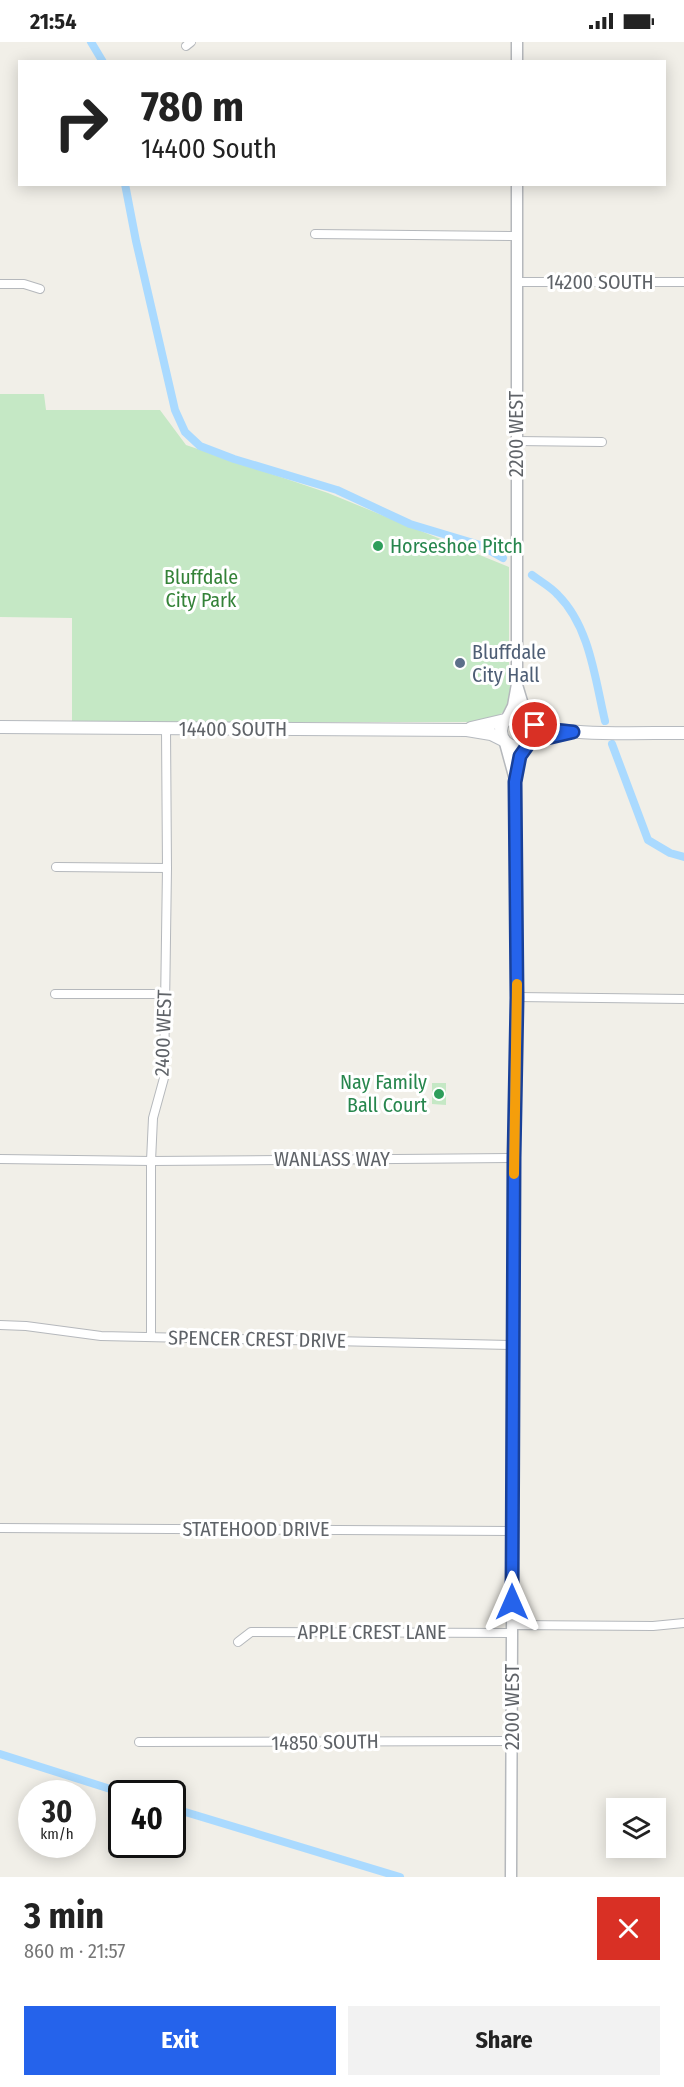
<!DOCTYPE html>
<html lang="en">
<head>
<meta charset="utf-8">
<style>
	:root { --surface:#fff; --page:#f2f2f2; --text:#222; --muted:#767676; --accent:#2563eb }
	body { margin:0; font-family:"Fira Sans Condensed",sans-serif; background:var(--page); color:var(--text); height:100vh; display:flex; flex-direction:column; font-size:22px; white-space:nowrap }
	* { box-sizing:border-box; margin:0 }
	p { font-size:20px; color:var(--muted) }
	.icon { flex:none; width:33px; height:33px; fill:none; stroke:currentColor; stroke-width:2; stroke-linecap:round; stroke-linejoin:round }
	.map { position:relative; height:1835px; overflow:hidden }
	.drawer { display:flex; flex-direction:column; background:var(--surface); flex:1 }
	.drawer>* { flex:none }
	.banner { position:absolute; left:18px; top:18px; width:648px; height:126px; border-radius:0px; box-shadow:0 3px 15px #0003; background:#fff; color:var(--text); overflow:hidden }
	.buttons { position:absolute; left:606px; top:1756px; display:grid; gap:12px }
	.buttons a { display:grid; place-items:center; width:60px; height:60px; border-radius:0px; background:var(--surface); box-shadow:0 3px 15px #0003; font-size:30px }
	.speed { position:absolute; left:18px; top:1738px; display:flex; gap:12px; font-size:30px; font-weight:700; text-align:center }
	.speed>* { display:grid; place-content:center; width:78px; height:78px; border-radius:50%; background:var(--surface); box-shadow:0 3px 15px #0003; line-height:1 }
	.speed small { font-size:15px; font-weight:400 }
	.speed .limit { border:3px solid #111; border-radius:9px; background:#fff; color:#111 }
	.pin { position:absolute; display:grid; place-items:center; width:51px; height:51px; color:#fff; margin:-26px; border:3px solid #fff; border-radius:50%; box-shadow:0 2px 6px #0007 }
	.me { position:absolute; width:66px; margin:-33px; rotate:0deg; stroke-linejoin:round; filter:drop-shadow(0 0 4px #0008) }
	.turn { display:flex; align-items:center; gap:21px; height:126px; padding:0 24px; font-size:27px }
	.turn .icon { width:78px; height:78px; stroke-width:2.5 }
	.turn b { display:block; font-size:42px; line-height:51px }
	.round { display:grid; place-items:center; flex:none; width:63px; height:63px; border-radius:0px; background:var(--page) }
	.headline { display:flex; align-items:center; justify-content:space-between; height:102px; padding:0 24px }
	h1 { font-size:36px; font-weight:700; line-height:45px }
	.cta { display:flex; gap:12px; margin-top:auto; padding:12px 24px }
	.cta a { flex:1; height:69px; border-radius:0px; background:var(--accent); color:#fff; font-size:24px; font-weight:700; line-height:69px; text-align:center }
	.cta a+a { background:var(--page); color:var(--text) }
	.status { display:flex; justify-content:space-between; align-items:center; height:42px; padding:0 30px; background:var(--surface); direction:ltr }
	.status svg { height:16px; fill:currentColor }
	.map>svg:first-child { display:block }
	.green { fill:#c5e8c5 }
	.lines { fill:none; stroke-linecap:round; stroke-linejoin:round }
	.canal { stroke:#aadaff; stroke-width:8 }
	.minor-casing { stroke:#b5b8bc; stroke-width:10 }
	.tertiary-casing { stroke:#b5b8bc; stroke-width:13 }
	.secondary-casing { stroke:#b6babf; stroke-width:14 }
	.minor { stroke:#fff; stroke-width:8 }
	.tertiary { stroke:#fff; stroke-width:10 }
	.secondary { stroke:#fff; stroke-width:12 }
	.route-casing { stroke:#184099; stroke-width:15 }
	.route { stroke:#2563eb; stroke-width:10 }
	.slow { stroke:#f59e0b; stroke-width:10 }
	.leisure-dot { fill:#2e9e5b; stroke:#fff; stroke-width:2 }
	.service-dot { fill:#5c6f8a; stroke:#fff; stroke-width:2 }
	.labels { text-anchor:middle; stroke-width:6; stroke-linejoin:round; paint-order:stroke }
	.street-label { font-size:20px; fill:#5f6368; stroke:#fff }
	.leisure-label { font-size:20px; fill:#27864d; stroke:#fff; text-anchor:start }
	.park-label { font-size:20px; fill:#348238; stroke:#fff }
	.service-label { font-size:20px; fill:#4e5e75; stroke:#fff; text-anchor:start }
</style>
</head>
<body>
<div class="status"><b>21:54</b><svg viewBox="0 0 49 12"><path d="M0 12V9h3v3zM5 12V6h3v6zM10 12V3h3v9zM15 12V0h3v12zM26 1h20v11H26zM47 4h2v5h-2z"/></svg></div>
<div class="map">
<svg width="684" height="1835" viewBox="0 0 684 1835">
	<rect width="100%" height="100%" fill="#f1efe8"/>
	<path class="green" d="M0,352h44l2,16h114l26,35 142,48 181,74v110c5,32 -1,37 -31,45h-406v-104l-72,-1z
		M432,1041h14v22l-14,-1z"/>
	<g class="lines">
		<path class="canal" d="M91,0l12,20
			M125,142l11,57 39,169 10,22 15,14 34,13 103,31 73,34 70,21 23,13
			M532,533c8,6 19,12 26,20 32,32 37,84 47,126
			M612,702l36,96 22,13 14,4
			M0,1712l126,40
			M172,1766l228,69"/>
		<g class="minor-casing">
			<path id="minor" d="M186,4l5,-4
				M315,192l202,2
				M517,240h167
				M0,242h24l16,5
				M516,399l86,1
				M56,825l111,1
				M55,952h110
				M517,955l167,2
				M0,1117l151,2 363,-3
				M0,1283l26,1 75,10 413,9
				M151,1294v-175l2,-43 11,-40 3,-210 -1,-139
				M0,1486l511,3
				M512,1583l141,1 31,-3
				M238,1600l13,-10 260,1
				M139,1700l373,-1"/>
		</g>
		<g class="tertiary-casing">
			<path id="tertiary" d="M517,0v20
				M517,643l10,33
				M507,676l6,-12 4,-22v-500
				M505,701l9,33
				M511,1835l3,-719 3,-161 -2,-215 3,-22 8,-15"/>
		</g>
		<g class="secondary-casing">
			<path id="secondary" d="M501 689a16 16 0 1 1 32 0a16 16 0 1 1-32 0Z
				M530,679c24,17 121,11 154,12
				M0,685l467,3 24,4 12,6
				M471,686l34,-8"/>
		</g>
		<use href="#minor" class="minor"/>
		<use href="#tertiary" class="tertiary"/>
		<use href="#secondary" class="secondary"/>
	</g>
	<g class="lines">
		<g class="route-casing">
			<path id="route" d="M512,1560l2,-444 3,-160 -2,-216 5,-26 10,-14 43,-10 -28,-3 -10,-4"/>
		</g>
		<use href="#route" class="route"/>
		<path class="slow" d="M514,1132l3,-190"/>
	</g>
	<g class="leisure-dot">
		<circle cx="378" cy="504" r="6"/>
		<circle cx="439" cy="1052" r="6"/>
	</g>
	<circle class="service-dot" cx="460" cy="621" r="6"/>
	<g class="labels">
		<g class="street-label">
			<text x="600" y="247">14200 SOUTH</text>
			<text transform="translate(516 392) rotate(-90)" y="7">2200 WEST</text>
			<text x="233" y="694">14400 SOUTH</text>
			<text transform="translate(163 991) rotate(-88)" y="7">2400 WEST</text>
			<text x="332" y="1124">WANLASS WAY</text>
			<text transform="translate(257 1297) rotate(1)" y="7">SPENCER CREST DRIVE</text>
			<text x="256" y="1494">STATEHOOD DRIVE</text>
			<text x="372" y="1597">APPLE CREST LANE</text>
			<text transform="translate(512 1665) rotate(-90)" y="7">2200 WEST</text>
			<text transform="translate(325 1700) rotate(-1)" y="7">14850 SOUTH</text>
		</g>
		<g class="leisure-label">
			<text x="390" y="511">Horseshoe Pitch</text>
			<text x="427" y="1047" text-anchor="end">Nay Family<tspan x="427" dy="23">Ball Court</tspan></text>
		</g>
		<g class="park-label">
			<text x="201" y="542">Bluffdale<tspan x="201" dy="23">City Park</tspan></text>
		</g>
		<g class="service-label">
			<text x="472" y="617">Bluffdale<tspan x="472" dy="23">City Hall</tspan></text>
		</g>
	</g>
</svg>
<div class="buttons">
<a><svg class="icon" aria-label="layers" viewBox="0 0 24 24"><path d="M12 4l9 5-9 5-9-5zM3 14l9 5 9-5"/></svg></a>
</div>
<div class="speed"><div>30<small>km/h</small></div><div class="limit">40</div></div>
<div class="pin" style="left:535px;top:683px;background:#d93025"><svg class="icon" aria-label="arrive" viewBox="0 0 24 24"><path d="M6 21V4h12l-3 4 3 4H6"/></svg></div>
<svg class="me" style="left:512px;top:1560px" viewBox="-20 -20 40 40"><path d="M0-17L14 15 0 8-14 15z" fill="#2563eb" stroke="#fff" stroke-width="4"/></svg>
<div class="banner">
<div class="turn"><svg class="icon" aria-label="right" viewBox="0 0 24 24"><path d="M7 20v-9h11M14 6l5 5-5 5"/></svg><div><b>780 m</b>14400 South</div></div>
</div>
</div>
<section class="drawer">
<div class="headline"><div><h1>3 min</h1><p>860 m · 21:57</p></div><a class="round" style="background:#d93025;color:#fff"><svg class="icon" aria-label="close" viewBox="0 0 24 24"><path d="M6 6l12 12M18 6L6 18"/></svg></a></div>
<div class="cta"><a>Exit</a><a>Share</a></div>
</section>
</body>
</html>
